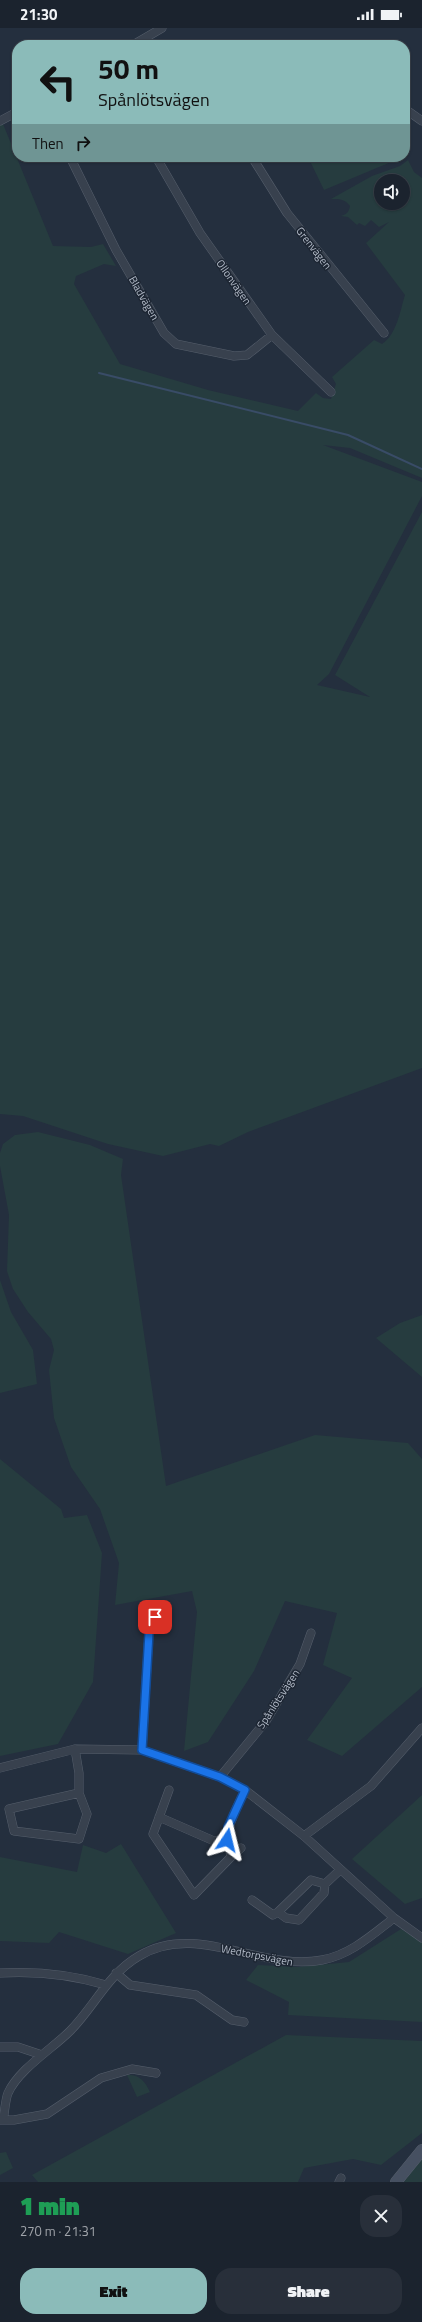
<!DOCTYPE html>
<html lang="en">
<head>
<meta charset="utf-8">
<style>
	:root { --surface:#1b232e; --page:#282f3a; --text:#f1f3f6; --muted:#a0a4aa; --line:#39404a; --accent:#8bbbb9 }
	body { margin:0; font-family:"Titillium Web",sans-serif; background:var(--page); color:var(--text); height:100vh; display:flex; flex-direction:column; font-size:15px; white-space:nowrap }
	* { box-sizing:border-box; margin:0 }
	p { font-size:13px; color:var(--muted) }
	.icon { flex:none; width:22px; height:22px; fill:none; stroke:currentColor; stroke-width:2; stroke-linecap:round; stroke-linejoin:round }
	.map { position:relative; height:2154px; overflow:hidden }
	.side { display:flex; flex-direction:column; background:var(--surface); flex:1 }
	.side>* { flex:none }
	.hud { position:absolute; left:12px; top:12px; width:398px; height:122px; border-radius:16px; box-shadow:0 1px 3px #0004,0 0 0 1px var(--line); background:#8bbbb9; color:#111; overflow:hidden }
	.buttons { position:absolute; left:374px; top:146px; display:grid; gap:8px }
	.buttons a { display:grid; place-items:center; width:36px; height:36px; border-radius:50%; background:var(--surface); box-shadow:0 1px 3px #0004,0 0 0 1px var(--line); font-size:20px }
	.pin { position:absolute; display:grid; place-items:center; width:34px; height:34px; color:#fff; margin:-17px; border-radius:8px; box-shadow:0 2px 6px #0006 }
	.me { position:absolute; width:44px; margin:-22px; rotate:10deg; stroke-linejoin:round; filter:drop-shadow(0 0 3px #0008) }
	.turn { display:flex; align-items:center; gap:14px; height:84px; padding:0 20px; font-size:18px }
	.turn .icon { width:52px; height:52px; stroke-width:2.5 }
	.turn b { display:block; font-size:28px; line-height:34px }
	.then { display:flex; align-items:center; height:38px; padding:0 20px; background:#0003; gap:8px; font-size:15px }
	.round { display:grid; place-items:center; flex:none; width:42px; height:42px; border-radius:16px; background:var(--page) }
	.head { display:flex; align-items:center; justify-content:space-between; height:68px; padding:0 20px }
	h1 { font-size:24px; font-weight:800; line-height:30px; color:#1e9e55 }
	.cta { display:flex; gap:8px; margin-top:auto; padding:8px 20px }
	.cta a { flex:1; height:46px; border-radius:16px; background:var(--accent); color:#111; font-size:16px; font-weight:800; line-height:46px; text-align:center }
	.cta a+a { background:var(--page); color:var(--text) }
	.status { display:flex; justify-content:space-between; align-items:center; height:28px; padding:0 20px; background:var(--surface); direction:ltr }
	.status svg { height:11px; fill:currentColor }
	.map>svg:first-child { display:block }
	.green { fill:#263c3f; fill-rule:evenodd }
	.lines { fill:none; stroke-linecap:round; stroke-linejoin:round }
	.stream { stroke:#394c67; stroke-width:2 }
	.street-casing { stroke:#565f6c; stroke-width:9 }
	.secondary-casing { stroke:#565f6c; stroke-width:12 }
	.street { stroke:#38414e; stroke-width:8 }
	.secondary { stroke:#465061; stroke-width:11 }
	.route-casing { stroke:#114b97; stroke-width:10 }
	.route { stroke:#1a73e8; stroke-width:7 }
	.labels { text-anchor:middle; stroke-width:3; stroke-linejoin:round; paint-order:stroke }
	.street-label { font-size:11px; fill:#b4bcc9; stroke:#1d2633 }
</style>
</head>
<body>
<div class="status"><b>21:30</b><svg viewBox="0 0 49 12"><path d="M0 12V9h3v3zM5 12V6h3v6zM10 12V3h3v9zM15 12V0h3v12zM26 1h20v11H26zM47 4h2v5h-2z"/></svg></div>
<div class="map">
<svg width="422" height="2154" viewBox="0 0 422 2154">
	<rect width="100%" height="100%" fill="#242f3e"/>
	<path class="green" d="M3,96l50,122 38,1 12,-3 13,22 -12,-2 -28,12 -2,8 46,80 88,26 90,21 18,-18 7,5 8,1 5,-15 -4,-7 42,-37 8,4c15,-10 18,-33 23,-49l-39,-52 23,-21 -10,5 -8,-7 -6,6 -6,-3 -2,2 -9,-8 -7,-1c6,-2 8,-4 9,-10 -5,-7 -10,-7 -19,-7l41,-23 28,-10 8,-6 6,12 8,6v300l-72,-30 -27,-3 99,37v14l-93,178 -12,11 53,12 -35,-22 87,-163v556l-174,64 -29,14 -9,-2 -47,12 -55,-12 -85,-28 -23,-2v-989zM381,153h22v22h-22z
		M308,129h89l-6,5 -67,28z
		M38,1104l52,13 33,14 -2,16 45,311 149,-51 93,8 14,16v228l-80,69 -35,-16 45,-62 -29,-13 14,-52 -52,-12 -31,70 -46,71 -24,9 13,-139 -5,-21 -77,14 4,-42 -19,-54 -29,-42 -17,-49 -5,-48 5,-20 -3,-11 -23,-27 -15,-23 -6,-18 2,-56 -9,-49v-13l3,-9 12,-9z
		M0,1252l11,32 22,38 4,34 -37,9z
		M422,1287v62l-46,-39 24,-15z
		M0,1431l61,50 3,9 23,-3 15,38 -9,129 -35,62 -58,12z
		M422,1767v103l-17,6 -53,-45z
		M121,1816l55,89 -48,21 -69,-22 -10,11 -49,-2v-84l77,15 6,-27 23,8z
		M401,1901l21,13v80l-134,-7 1,-13 -43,-22 12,-15 40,2 51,-5z
		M286,2007l136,6v92l-41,32 -28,-6 -49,9 -6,14h-260l-6,-7z
		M127,2047c12,-1 18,6 23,17l-13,5z
		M6,2124l7,16 -13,7v-22z
		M422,2130v24h-18z"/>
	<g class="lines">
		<path class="stream" d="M99,345l249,62 74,34"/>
		<g class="street-casing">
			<path id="street" d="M133,17l29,-17
				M405,81l17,12
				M0,93l17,-9
				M70,129l46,93 48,83 12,11 58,12 13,-1 25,-20
				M156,129l44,76 72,102 59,57
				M252,129l35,56 97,120
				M75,1721l4,24v20l8,21 -8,25 -65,-8 -5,-22 70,-16
				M142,1722l7,-117 6,-16
				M0,1740l75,-19 67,1 78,27 25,13 59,46 90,82 28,20
				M220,1749l46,-56 34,-57 11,-31
				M169,1762l-16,44 41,61 37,-38c-7,-31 2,-40 14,-67
				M159,1789l55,24 13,-1
				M304,1808l67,-50 51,-58
				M231,1829l10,-9
				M325,1856l-1,9 -25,27 -13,-2 -8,-6 33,-32 14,4 15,-14
				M252,1872l21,15 5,-3
				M0,1945c35,-2 73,2 106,12
				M116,1945l14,12 66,10 36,25 12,2
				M0,2019h18l24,8
				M0,2092h14l33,-6 54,-36 31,-9 24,4
				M3,2092c2,-9 2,-19 5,-27 11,-24 44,-44 62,-62 24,-24 38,-57 69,-75 58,-35 122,16 183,4 28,-5 50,-25 72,-42
				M339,2154l2,-4"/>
		</g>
		<g class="secondary-casing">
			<path id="secondary" d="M396,2154l26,-32"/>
		</g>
		<use href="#street" class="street"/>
		<use href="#secondary" class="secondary"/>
	</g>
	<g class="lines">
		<g class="route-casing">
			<path id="route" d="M155,1589l-6,16 -7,117 78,27 25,13 -17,37 -1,13"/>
		</g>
		<use href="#route" class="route"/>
	</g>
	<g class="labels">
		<g class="street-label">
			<text transform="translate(314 220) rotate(52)" y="4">Grenvägen</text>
			<text transform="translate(234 254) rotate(55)" y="4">Ollonvägen</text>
			<text transform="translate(144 270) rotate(60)" y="4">Bladvägen</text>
			<text transform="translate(278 1671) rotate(-57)" y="4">Spånlötsvägen</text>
			<text transform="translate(257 1927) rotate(11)" y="4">Wedtorpsvägen</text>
		</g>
	</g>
</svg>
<div class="buttons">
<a><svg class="icon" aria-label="sound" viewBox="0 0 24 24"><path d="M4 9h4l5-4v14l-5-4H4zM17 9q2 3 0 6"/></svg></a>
</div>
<div class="pin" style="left:155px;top:1589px;background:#d93025"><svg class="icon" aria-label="arrive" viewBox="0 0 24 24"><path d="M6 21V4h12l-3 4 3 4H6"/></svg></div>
<svg class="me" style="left:227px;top:1812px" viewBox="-20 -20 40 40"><path d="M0-17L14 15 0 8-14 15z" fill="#1a73e8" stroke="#fff" stroke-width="4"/></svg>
<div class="hud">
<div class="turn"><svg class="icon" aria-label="left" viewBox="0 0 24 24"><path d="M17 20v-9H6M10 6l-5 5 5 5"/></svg><div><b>50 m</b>Spånlötsvägen</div></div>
<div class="then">Then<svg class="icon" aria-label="right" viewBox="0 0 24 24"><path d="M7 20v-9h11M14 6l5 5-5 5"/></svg></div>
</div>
</div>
<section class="side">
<div class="head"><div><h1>1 min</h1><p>270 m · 21:31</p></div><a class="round"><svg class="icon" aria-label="close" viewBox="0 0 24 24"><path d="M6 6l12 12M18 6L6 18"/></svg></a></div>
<div class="cta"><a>Exit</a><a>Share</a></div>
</section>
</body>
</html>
